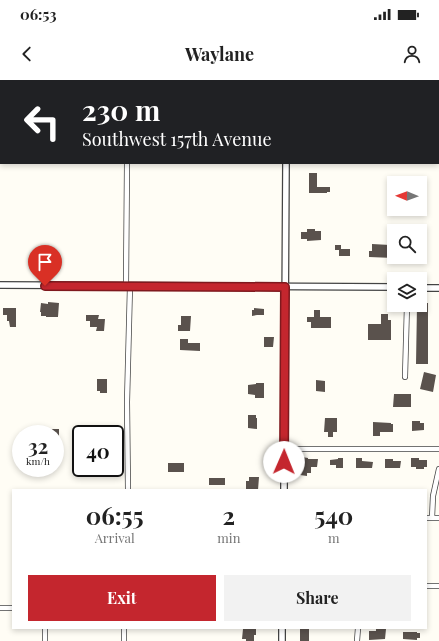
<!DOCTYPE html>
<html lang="en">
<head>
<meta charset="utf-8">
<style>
	:root { --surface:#fff; --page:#f2f2f2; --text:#222; --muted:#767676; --accent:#c4262e }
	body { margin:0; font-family:"Playfair Display",serif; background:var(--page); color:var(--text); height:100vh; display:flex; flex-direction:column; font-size:15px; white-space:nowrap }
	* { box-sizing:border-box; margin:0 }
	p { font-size:13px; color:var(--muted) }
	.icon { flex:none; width:22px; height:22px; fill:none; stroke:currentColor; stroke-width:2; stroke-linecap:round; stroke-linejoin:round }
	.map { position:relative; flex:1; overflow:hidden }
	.sheet { position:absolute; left:12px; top:409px; width:415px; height:140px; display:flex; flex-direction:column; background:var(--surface); border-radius:0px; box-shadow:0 2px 6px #0003 }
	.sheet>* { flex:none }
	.banner { position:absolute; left:0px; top:0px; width:439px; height:84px; box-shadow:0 2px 6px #0003; background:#202124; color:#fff; overflow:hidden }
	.needle { width:26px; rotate:271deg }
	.tools { position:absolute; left:387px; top:96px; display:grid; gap:8px }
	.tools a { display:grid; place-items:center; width:40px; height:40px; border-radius:0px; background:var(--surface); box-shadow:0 2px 6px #0003; font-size:20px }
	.speed { position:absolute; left:12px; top:345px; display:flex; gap:8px; font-size:20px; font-weight:700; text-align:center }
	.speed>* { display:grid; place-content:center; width:52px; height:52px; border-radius:50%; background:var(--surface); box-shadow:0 2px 6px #0003; line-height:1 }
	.speed small { font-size:10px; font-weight:400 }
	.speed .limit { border:2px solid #111; border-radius:6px; background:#fff; color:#111 }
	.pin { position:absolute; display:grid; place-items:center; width:34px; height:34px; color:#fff; margin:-41px -17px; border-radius:50% 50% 50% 0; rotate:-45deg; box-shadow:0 0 4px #0007 }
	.pin .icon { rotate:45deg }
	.me { position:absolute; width:44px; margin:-22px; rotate:1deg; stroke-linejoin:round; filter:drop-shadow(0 0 3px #0008) }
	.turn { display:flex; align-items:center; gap:14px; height:84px; padding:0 16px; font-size:18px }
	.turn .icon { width:52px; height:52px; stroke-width:2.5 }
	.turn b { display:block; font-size:28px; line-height:34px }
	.eta { display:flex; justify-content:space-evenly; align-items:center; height:68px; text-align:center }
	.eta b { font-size:24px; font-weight:700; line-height:28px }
	.primary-button { display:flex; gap:8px; margin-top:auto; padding:8px 16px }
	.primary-button a { flex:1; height:46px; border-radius:0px; background:var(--accent); color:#fff; font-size:16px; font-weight:700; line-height:46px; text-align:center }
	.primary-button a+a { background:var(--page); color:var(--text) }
	.status { display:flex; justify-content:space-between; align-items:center; height:28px; padding:0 20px; background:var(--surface); direction:ltr }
	.status svg { height:11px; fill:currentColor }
	header { display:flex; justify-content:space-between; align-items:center; height:52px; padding:0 16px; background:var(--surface); font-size:18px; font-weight:700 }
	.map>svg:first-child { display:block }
	.building { fill:#5a524d }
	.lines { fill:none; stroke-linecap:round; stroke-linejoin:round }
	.minor-casing { stroke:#444; stroke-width:6 }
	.tertiary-casing { stroke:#444; stroke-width:8 }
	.minor { stroke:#fff; stroke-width:4.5 }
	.tertiary { stroke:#fff; stroke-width:5.5 }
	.route-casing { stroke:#7f191e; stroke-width:10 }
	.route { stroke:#c4262e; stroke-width:7 }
</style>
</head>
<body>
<div class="status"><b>06:53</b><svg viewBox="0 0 49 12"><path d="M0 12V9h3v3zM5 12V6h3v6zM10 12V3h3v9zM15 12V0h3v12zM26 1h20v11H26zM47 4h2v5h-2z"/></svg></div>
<header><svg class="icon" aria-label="back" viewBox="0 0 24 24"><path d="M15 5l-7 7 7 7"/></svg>Waylane<svg class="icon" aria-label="person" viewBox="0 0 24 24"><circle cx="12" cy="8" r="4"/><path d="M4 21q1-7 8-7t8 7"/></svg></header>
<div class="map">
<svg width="439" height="561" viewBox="0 0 439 561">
	<rect width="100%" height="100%" fill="#fffdf5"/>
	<path class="building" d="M309,93h8v14h13v5h-3v1h-18z
		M307,149h8v2h6v9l-14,1v-2h-6v-7h6z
		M372,164l18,1v1h4v12l-25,-1v-6h3z
		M335,165h6v4h9v7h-11v-6h-4z
		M48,222l11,1 -1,14h-12v-1h-5v-4h-1l1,-9 7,1z
		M420,223h8v61h-12l1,-59h3z
		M3,228h13v19h-6l-1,-6h-2v-6h-4z
		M254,228l10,1v6h-7l-5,1v-6h2z
		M314,230h6v7h11v11h-20v-6h-4v-5h7z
		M381,234h7v6h3v20h-23v-16h13z
		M86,235h13l-1,4h7l-1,12h-8l1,-4h-7v-6h-4z
		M181,236h10l-1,15h-12v-6h3z
		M264,257h10l-1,10h-9z
		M180,259h8v4h12v8l-20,-1z
		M424,292l12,3 -3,17 -13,-3z
		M97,299h10v14h-7v-2h-3z
		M316,300l9,1v11l-9,-1z
		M256,303h8v15h-9v-3l-7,-1v-9l8,-1z
		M394,314h17v13h-18z
		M248,335h8v3h1v11l-9,-1z
		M325,338h12v14h-4v5h-5v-5h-4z
		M412,341h8v2h4v7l-12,1z
		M373,342l18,1v1h2v8h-13v4h-7z
		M44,349h15v16h-4v-11h-11z
		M302,377l6,1v1h10l-1,8h-6v6h-4v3l-7,-1 -1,-8h2z
		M338,378h5v10h-7v-3h-6v-5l8,-1z
		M356,378h6v3l11,1 -1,6h-16z
		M411,378h8v2h8v7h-3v2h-8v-2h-5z
		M385,379h8v2h8l-1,7h-15z
		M168,383h16v9h-16z
		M249,397h10l-1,13h-12v-9h3z
		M209,398h16v7h-16z
		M243,549h13v6h-2v6h-8v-2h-4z
		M300,549h9v12h-9z
		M376,549h10l-1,10 -16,1v-9h7z
		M403,552h14v1h3v5h-3v2l-14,-1z"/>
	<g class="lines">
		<g class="minor-casing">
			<path id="minor" d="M127,1v-1
				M0,44h1
				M126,206l1,-123
				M405,297l2,-72
				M284,369h155
				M128,410l-1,-88 3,-116
				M426,438h13
				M432,438l1,-22 6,-27
				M426,506h13
				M0,528h13
				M45,561v-13
				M124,561v-13
				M357,561l1,-13"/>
		</g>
		<g class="tertiary-casing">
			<path id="tertiary" d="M420,0l1,1
				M287,1v-1
				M438,16l1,1
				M0,205l394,2
				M420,208h19
				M284,410l2,-327
				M282,561v-13"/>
		</g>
		<use href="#minor" class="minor"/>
		<use href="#tertiary" class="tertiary"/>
	</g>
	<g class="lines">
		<g class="route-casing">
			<path id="route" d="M45,206l240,1 -1,175"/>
		</g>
		<use href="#route" class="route"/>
	</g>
</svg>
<div class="tools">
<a><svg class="needle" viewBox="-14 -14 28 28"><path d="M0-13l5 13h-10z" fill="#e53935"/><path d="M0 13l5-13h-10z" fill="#767676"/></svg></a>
<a><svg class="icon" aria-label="search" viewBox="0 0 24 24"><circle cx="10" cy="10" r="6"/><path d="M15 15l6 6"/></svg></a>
<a><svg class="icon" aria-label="layers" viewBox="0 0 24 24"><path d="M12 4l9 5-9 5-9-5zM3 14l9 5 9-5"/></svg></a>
</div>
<div class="speed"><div>32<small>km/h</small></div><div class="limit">40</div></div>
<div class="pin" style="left:45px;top:206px;background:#d93025"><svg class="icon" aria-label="arrive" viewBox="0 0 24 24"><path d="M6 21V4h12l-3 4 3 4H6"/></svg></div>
<svg class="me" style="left:284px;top:382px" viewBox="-20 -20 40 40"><circle r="19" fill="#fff"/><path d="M0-13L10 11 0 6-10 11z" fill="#c4262e"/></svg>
<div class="banner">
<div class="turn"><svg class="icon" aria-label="left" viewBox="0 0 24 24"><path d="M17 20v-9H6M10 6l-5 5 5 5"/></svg><div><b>230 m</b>Southwest 157th Avenue</div></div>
</div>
<section class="sheet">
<div class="eta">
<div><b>06:55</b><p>Arrival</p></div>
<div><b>2</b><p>min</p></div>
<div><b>540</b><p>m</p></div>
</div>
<div class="primary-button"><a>Exit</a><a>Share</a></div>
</section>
</div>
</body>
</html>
